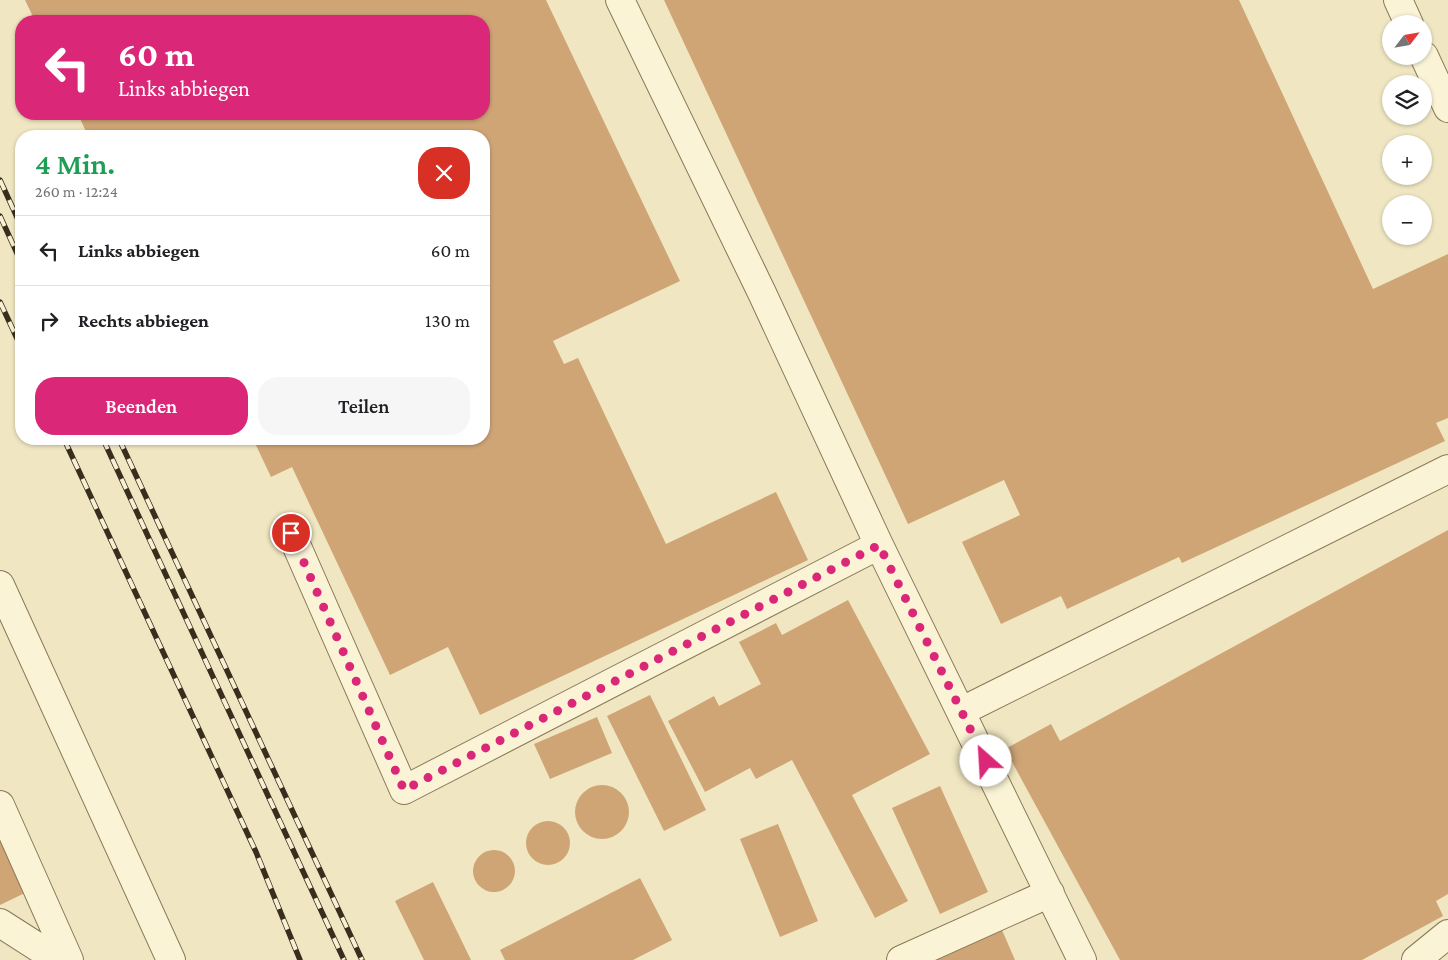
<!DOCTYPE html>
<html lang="de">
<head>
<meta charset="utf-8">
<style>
	:root { --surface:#fff; --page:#f6f6f6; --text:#202124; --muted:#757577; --line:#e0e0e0; --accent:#db2777 }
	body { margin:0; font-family:"Crimson Pro",serif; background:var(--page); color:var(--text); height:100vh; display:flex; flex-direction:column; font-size:19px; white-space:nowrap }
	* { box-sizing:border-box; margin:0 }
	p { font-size:16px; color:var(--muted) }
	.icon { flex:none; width:28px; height:28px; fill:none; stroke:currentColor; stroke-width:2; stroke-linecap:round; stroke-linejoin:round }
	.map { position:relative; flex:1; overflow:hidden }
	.panel { position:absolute; left:15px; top:130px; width:475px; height:315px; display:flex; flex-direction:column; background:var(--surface); border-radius:20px; box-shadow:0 1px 4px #0004 }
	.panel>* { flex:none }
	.top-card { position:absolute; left:15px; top:15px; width:475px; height:105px; border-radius:20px; box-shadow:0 1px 4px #0004; background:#db2777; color:#fff; overflow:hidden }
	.needle { width:32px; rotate:59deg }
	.buttons { position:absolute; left:1382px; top:15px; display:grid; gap:10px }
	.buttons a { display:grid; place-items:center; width:50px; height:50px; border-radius:50%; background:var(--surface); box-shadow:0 1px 4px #0004; font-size:25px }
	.pin { position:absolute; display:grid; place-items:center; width:42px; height:42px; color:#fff; margin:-21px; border:2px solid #fff; border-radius:50%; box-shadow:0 1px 5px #0007 }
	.me { position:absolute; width:55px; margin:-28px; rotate:334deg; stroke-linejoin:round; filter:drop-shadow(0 0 4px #0008) }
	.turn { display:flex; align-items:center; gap:18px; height:105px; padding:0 20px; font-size:22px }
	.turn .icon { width:65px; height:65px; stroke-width:2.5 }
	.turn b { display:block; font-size:35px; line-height:42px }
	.round { display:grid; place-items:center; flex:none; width:52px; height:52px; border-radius:20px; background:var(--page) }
	.head { display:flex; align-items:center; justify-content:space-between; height:85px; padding:0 20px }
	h1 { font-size:30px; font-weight:600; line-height:38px; color:#1e9e55 }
	.cta { display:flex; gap:10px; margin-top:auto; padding:10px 20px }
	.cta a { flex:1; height:58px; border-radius:20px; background:var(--accent); color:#fff; font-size:20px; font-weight:600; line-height:58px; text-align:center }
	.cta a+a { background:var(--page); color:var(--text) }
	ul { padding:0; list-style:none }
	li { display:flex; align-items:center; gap:15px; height:70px; padding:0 20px; border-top:1px solid var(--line) }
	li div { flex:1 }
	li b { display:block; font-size:19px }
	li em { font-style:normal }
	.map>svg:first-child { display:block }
	.building { fill:#cfa576 }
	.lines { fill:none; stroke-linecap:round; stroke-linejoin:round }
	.minor-casing { stroke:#8a7858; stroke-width:30 }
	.minor { stroke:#faf3d5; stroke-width:28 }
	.rail-casing { stroke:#392e1d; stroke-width:5.5 }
	.rail { stroke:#f7f0d2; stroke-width:4; stroke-dasharray:11; stroke-linecap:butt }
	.route { stroke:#db2777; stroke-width:9; stroke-dasharray:0 16.2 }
</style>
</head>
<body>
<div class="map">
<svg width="1448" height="960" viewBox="0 0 1448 960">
	<rect width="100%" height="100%" fill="#f0e7c2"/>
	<path class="building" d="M25,0h521l134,281 -127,60 11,23 14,-6 88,186 110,-52 32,68 -328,155 -32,-68 -58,28 -98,-208 -21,10 -18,-38h231v-303h-396l-10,-22h406v-93h-449z
		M664,0h575l134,289 75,-35v164l-12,5 9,18 -263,122 -3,-6 -112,52 -6,-13 -60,28 -39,-82 58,-27 -16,-35 -96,44z
		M1448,530v364l-12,7 7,15 -81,44h-242l-115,-211 46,-25 9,17z
		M848,600l82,154 -78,41 56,106 -33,17 -83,-158 -36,19 -6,-11 -45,24 -37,-71 46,-25 5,10 42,-22 -22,-42 37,-19 6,12z
		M650,695l56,115 -42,21 -57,-115z
		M597,717l15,36 -62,26 -16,-35z
		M575 812a27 27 0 1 1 54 0a27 27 0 1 1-54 0Z
		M940,786l48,106 -48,22 -48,-106z
		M526 843a22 22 0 1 1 44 0a22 22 0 1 1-44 0Z
		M778,824l40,97 -38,16 -40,-98z
		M0,838l27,54 -27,13z
		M473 871a21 21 0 1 1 42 0a21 21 0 1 1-42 0Z
		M640,878l32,62 -39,20h-128l-5,-10z
		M433,882l38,78h-47l-29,-59z
		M1002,930l13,30h-78z"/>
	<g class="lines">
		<g class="minor-casing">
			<path id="minor" d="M620,0l142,293 117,252 203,415
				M1398,0l11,24
				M1424,56l24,52
				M291,533l113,257 475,-245
				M0,585l171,375
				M962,711l486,-242
				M0,805l69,155
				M0,923l58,37
				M901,960l149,-67
				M1416,960l32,-26"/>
		</g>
		<use href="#minor" class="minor"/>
		<g class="rail-casing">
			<path id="rail" d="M0,180l21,46
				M0,216l21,46
				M0,302l21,45
				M64,439l192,413 44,108
				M103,439l241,521
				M119,439l243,521"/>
		</g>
		<use href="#rail" class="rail"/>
	</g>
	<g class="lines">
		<path class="route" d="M291,533l113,257 475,-245 107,216"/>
	</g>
</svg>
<div class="buttons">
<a><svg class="needle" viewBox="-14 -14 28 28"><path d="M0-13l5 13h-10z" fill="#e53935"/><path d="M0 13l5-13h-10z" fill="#757577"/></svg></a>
<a><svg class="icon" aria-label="layers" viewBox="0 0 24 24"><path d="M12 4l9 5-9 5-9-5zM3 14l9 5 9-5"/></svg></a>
<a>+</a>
<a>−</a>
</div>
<div class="pin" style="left:291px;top:533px;background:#d93025"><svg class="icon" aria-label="arrive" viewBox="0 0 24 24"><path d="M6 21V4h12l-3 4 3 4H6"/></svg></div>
<svg class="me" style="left:986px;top:761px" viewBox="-20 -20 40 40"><circle r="19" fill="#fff"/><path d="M0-13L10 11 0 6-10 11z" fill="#db2777"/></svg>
<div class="top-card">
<div class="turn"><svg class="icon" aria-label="left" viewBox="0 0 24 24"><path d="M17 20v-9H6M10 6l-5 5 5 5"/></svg><div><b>60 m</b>Links abbiegen</div></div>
</div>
<section class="panel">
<div class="head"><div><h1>4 Min.</h1><p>260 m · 12:24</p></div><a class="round" style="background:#d93025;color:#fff"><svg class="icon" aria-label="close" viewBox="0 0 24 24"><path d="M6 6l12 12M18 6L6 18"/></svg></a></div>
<ul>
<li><svg class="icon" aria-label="left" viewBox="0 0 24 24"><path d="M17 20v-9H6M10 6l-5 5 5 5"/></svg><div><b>Links abbiegen</b></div><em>60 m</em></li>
<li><svg class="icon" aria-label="right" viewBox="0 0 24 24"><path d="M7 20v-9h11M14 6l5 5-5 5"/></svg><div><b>Rechts abbiegen</b></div><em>130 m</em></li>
</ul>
<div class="cta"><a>Beenden</a><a>Teilen</a></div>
</section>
</div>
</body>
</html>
